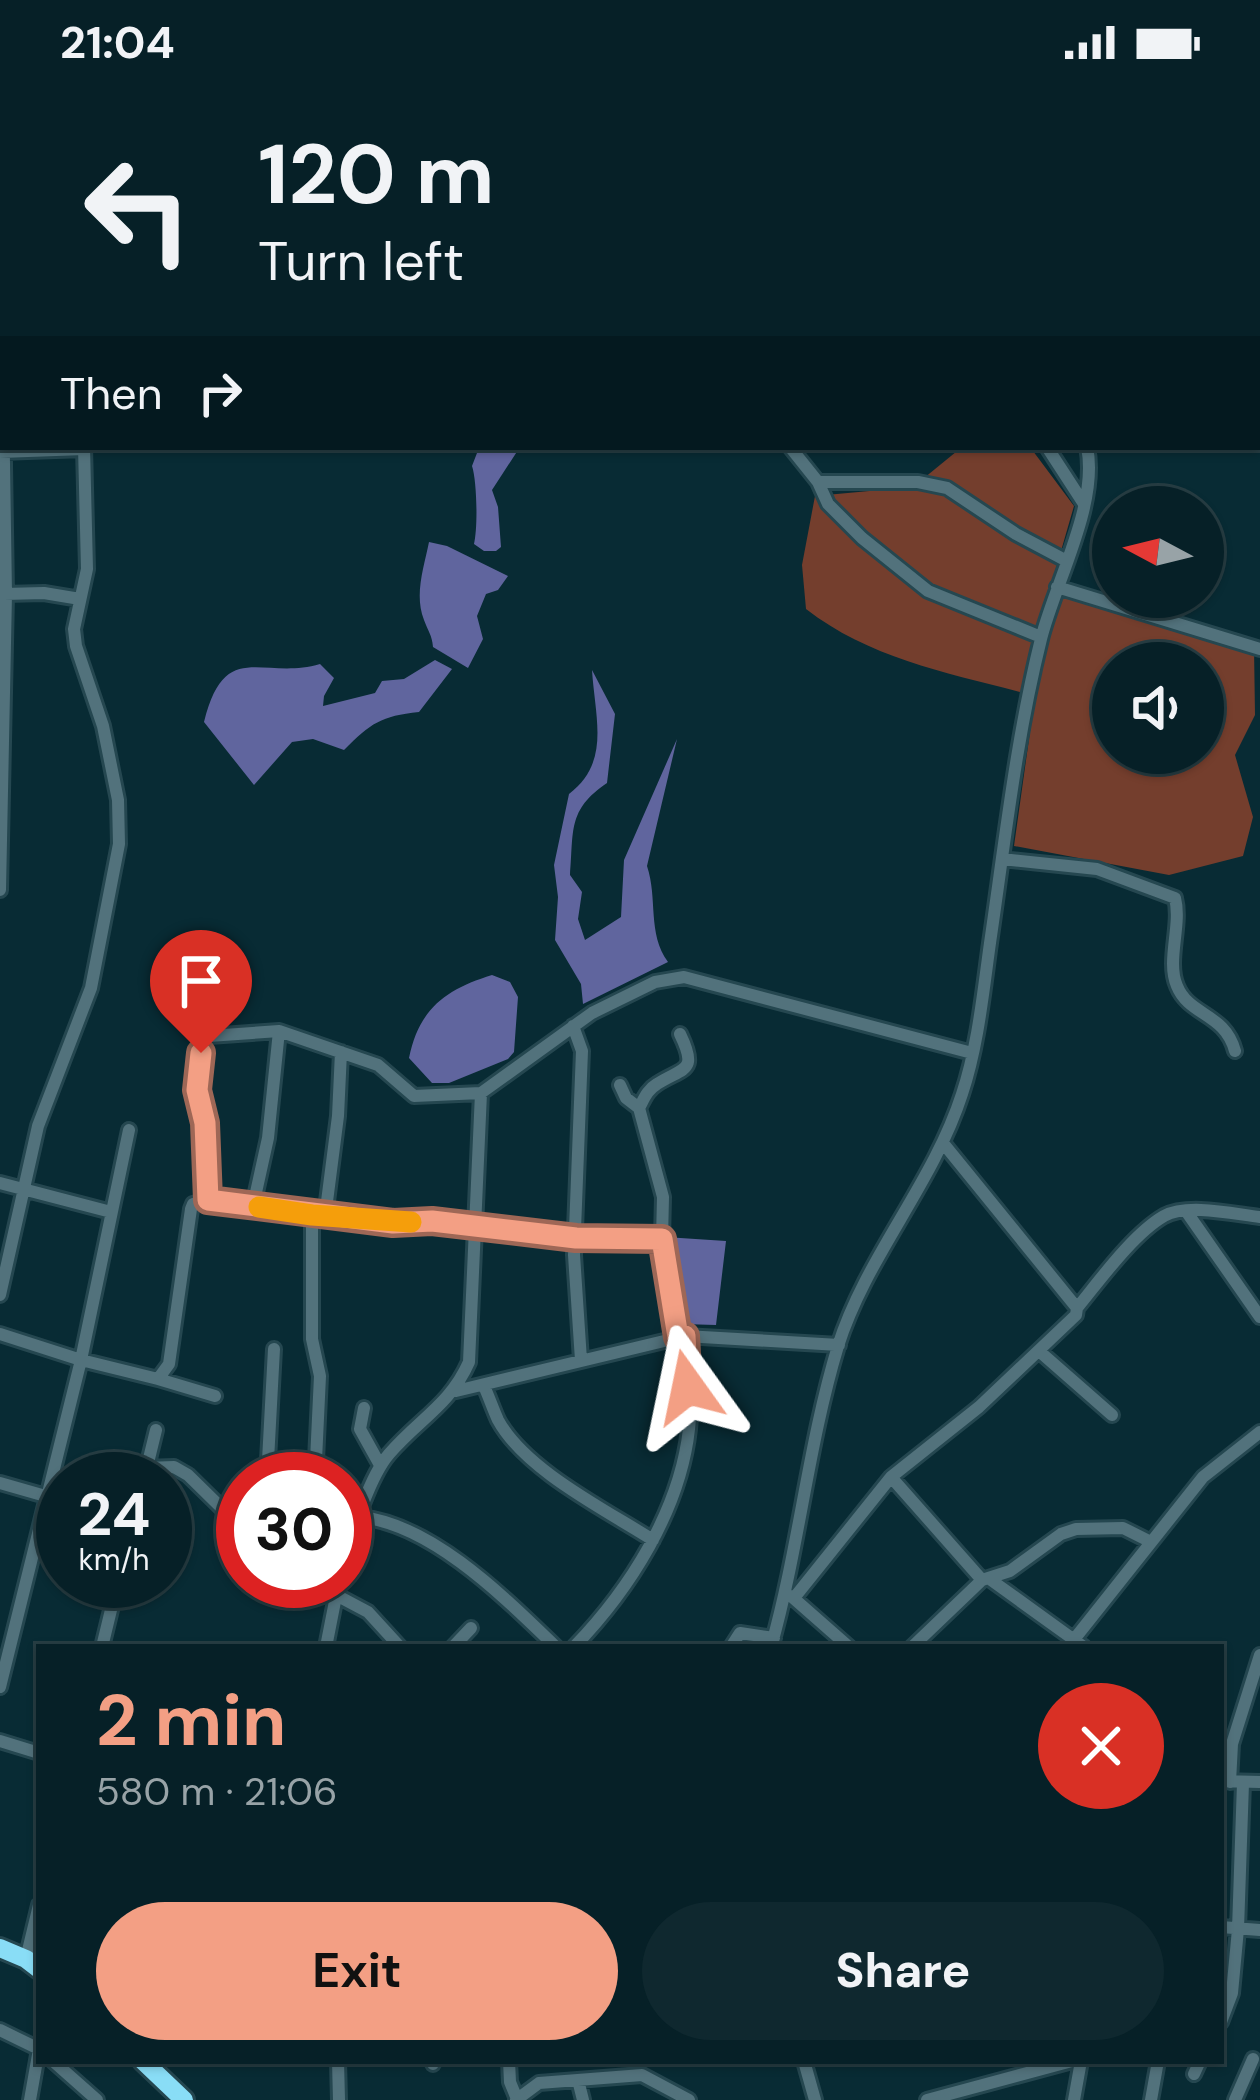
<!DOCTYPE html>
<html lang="en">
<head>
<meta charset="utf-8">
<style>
	:root { --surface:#062027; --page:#0f282f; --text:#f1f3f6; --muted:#98a3a7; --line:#273e44; --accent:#f39f84 }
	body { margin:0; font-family:"DM Sans",sans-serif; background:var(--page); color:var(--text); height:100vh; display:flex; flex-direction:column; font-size:45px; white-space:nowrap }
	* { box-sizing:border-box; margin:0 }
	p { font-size:39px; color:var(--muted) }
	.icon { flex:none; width:66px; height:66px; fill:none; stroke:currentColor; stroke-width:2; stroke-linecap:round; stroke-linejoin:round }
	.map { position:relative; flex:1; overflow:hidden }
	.panel { position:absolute; left:36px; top:1560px; width:1188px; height:420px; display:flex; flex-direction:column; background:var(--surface); border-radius:0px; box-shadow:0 3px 9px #0004,0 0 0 3px var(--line) }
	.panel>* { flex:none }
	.hud { position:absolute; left:0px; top:0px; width:1260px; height:366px; box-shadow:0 3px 9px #0004,0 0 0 3px var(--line); background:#062027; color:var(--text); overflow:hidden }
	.needle { width:78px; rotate:277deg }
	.fabs { position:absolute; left:1092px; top:402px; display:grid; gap:24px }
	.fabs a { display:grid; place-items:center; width:132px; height:132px; border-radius:50%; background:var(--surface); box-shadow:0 3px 9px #0004,0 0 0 3px var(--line); font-size:60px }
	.speed { position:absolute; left:36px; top:1368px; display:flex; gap:24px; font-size:60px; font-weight:700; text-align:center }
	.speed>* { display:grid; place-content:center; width:156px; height:156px; border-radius:50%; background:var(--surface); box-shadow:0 3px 9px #0004,0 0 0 3px var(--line); line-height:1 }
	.speed small { font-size:30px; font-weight:400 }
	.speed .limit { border:18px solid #d22; background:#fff; color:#111 }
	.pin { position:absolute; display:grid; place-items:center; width:102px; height:102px; color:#fff; margin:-123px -51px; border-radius:50% 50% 50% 0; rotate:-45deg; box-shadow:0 0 12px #0007 }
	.pin .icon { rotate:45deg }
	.me { position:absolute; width:132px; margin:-66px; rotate:348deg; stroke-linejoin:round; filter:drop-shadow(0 0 9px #0008) }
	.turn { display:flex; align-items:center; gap:42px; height:252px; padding:0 60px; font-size:54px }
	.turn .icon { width:156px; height:156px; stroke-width:2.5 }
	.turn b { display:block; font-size:84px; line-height:102px }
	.then { display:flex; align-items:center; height:114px; padding:0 60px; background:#0003; gap:24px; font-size:45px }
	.round { display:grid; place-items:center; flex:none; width:126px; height:126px; border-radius:63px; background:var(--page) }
	.overview { display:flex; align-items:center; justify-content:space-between; height:204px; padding:0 60px }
	h1 { font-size:72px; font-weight:700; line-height:90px; color:var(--accent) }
	.primary-button { display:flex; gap:24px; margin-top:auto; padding:24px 60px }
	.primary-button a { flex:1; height:138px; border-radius:72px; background:var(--accent); color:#111; font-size:48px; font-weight:700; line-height:138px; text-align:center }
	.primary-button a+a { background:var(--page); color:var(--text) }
	.status { display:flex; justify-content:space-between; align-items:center; height:84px; padding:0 60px; background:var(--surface); direction:ltr }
	.status svg { height:33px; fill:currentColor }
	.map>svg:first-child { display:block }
	.green { fill:#743e2d; fill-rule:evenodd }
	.water { fill:#60659e }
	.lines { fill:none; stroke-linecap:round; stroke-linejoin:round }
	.minor-casing { stroke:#254750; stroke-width:18 }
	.highway-casing { stroke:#254750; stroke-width:24 }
	.minor { stroke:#52727c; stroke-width:12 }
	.highway { stroke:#89ddf6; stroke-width:18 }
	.route-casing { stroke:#9e6756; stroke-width:30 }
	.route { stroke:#f39f84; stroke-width:21 }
	.slow { stroke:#f59e0b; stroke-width:21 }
</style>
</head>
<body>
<div class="status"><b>21:04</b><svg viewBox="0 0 49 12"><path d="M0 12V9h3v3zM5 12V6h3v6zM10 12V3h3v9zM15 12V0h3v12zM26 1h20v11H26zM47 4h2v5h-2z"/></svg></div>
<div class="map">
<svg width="1260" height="2016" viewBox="0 0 1260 2016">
	<rect width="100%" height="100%" fill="#082b34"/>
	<path class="green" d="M962,363h68l44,59 -24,83 204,58 1,68 -20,40 18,62 -10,39 -74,19 -155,-29 21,-150c-80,-22 -162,-35 -229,-87l-4,-44 13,-69 98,-9zM1113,579h90v90h-90z"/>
	<path class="water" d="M491,363h29l-28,43 6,17 3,40 -5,4h-12l-10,-7c4,-16 3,-63 -2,-78l5,-13z
		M429,458l18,4 61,30 -10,14 -12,4 -9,22 6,23 -15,29 -35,-21c-1,-12 -5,-16 -9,-27 -10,-25 0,-53 5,-78z
		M435,576l17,9 -33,43c-38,4 -48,11 -75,38l-31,-11 -21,3 -38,43 -50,-63c21,-85 58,-41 116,-58l14,14 -10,18 -1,10 52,-13 7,-12 22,-2z
		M592,586l23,44 -8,69c-40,27 -33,48 -37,92l12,17 -4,27 7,21 36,-23 3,-57 53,-121 -30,127c11,33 0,67 21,96l-85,42 -2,-20 -26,-44 3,-43 -4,-32 15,-71c42,-32 26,-76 23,-124z
		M492,891l18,7 8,15 -4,55 -6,7 -59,24h-17l-23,-25c10,-50 38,-69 83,-83z
		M665,1153l61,4 -10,84 -34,-1z"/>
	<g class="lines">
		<g class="minor-casing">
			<path id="minor" d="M4,0v3
				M205,0v3
				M280,0l1,3
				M664,0l3,3
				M105,3v-3
				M423,3l6,-3
				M440,3v-3
				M571,3v-3
				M0,77l3,-1
				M3,163v21
				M0,223h3
				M790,363l28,35 10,22 34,34 66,53 113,46
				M1047,363l37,57
				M0,368l84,-3
				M818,398h100l29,6 69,46 49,26
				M1057,503l203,62
				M4,510l40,-1 36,6
				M1002,775l95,10 78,29c7,27 -9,63 2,88 12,30 48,27 58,65
				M0,806l6,-296 -3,-195
				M573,942l9,25 -8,204 7,105
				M620,1001l6,13 13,10
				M0,1099l111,29
				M208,1116l-3,-77 -8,-33 5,-48 7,-6 70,-5 99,34 36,31 67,-3 111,-80 63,-31 29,-5 288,76
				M253,1122l15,-68 11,-107
				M1186,1127l74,106
				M312,1131v124l8,37 -4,84
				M325,1133l13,-101 3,-64
				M0,1211l38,-169 53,-138 28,-144 -1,-44 -15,-74 -27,-80 -2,-17 13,-60 -3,-122
				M1077,1224c23,-28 56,-74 87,-92 24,-13 70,-2 96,1
				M0,1250l81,26 77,19 11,-15 22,-155 2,-5 15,-4 185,23 39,-2 144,17 86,1
				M678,1253l-16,-98 1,-42 -24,-89c5,-9 8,-18 18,-24 26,-17 42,-11 23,-50
				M1039,1267l73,64
				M158,1295l57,17
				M484,1302c5,11 9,23 14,34 27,50 108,90 155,120
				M456,1307l229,-55 154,9
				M364,1324l-4,21 20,36
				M146,1384l28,-1 14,8 55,54
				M891,1393l91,103
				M144,1395l12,-49
				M267,1395l7,-130
				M0,1399l63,18
				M360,1433c72,7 145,81 196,130
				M345,1475c8,-29 25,-83 44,-105 30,-35 61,-49 80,-92l12,-269
				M991,1496l93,67
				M336,1511l32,17 32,35
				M791,1512l58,51
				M794,1514l97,-121 88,-70 97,-92 1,-7 -134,-165
				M102,1563l16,-66
				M326,1563l13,-66
				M453,1563l18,-19
				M574,1563c56,-58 106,-137 115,-218 4,-30 -2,-63 -4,-93
				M731,1563l9,-14 34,5
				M771,1563c28,-99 37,-202 67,-301 28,-89 95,-162 124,-252 16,-48 21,-101 28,-151 15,-102 26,-204 51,-304 14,-56 58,-135 46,-192
				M912,1563l70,-67 28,-9 51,-37 15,-5 47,-1 28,14
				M1068,1563l135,-170 57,-45
				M0,1603l81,-327 48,-230
				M0,1657l39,12
				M1221,1697l39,1
				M1230,1698l2,-38 28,-89
				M1221,1843l39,3
				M26,1875l13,-54
				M1221,1938l11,-29 6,-64 5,-146
				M0,1946l39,19 -9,51
				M53,1977l44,39
				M338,1977l1,39
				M433,1977v3
				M509,1977l1,21 7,17
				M804,1977l11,39
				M1194,1990l6,-13
				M578,1996l5,20
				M516,2016l23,-17 103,-8 47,25
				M927,2016l145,-39
				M1074,2016l7,-39
				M1151,2016l7,-39
				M1235,2016l18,-41"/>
		</g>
		<g class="highway-casing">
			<path id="highway" d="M0,1864l26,11 13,10
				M143,1977l41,39"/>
		</g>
		<use href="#minor" class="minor"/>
		<use href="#highway" class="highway"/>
	</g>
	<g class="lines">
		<g class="route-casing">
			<path id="route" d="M201,969l-4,37 8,33 3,77 185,23 39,-2 144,17 86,1 16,98 7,-1 3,51"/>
		</g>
		<use href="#route" class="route"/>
		<path class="slow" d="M259,1123l53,8 99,7"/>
	</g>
</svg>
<div class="fabs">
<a><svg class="needle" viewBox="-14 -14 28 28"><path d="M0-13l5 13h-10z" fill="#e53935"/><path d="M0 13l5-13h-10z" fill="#98a3a7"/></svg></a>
<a><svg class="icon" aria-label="sound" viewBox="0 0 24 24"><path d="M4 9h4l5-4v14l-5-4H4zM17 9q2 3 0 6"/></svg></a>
</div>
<div class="speed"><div>24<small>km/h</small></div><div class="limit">30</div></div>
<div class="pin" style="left:201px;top:969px;background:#d93025"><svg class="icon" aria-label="arrive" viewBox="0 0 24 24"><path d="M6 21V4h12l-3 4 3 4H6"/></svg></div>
<svg class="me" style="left:688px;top:1303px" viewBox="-20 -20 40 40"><path d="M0-17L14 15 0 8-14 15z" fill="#f39f84" stroke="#fff" stroke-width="4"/></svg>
<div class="hud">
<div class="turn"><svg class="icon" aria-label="left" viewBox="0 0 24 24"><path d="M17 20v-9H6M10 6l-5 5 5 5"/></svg><div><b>120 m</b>Turn left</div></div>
<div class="then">Then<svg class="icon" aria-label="right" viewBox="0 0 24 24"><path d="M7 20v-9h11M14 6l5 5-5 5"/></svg></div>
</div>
<section class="panel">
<div class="overview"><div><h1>2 min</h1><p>580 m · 21:06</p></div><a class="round" style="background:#d93025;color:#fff"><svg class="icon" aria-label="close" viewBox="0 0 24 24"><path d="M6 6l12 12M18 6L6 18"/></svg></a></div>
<div class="primary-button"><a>Exit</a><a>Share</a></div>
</section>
</div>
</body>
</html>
